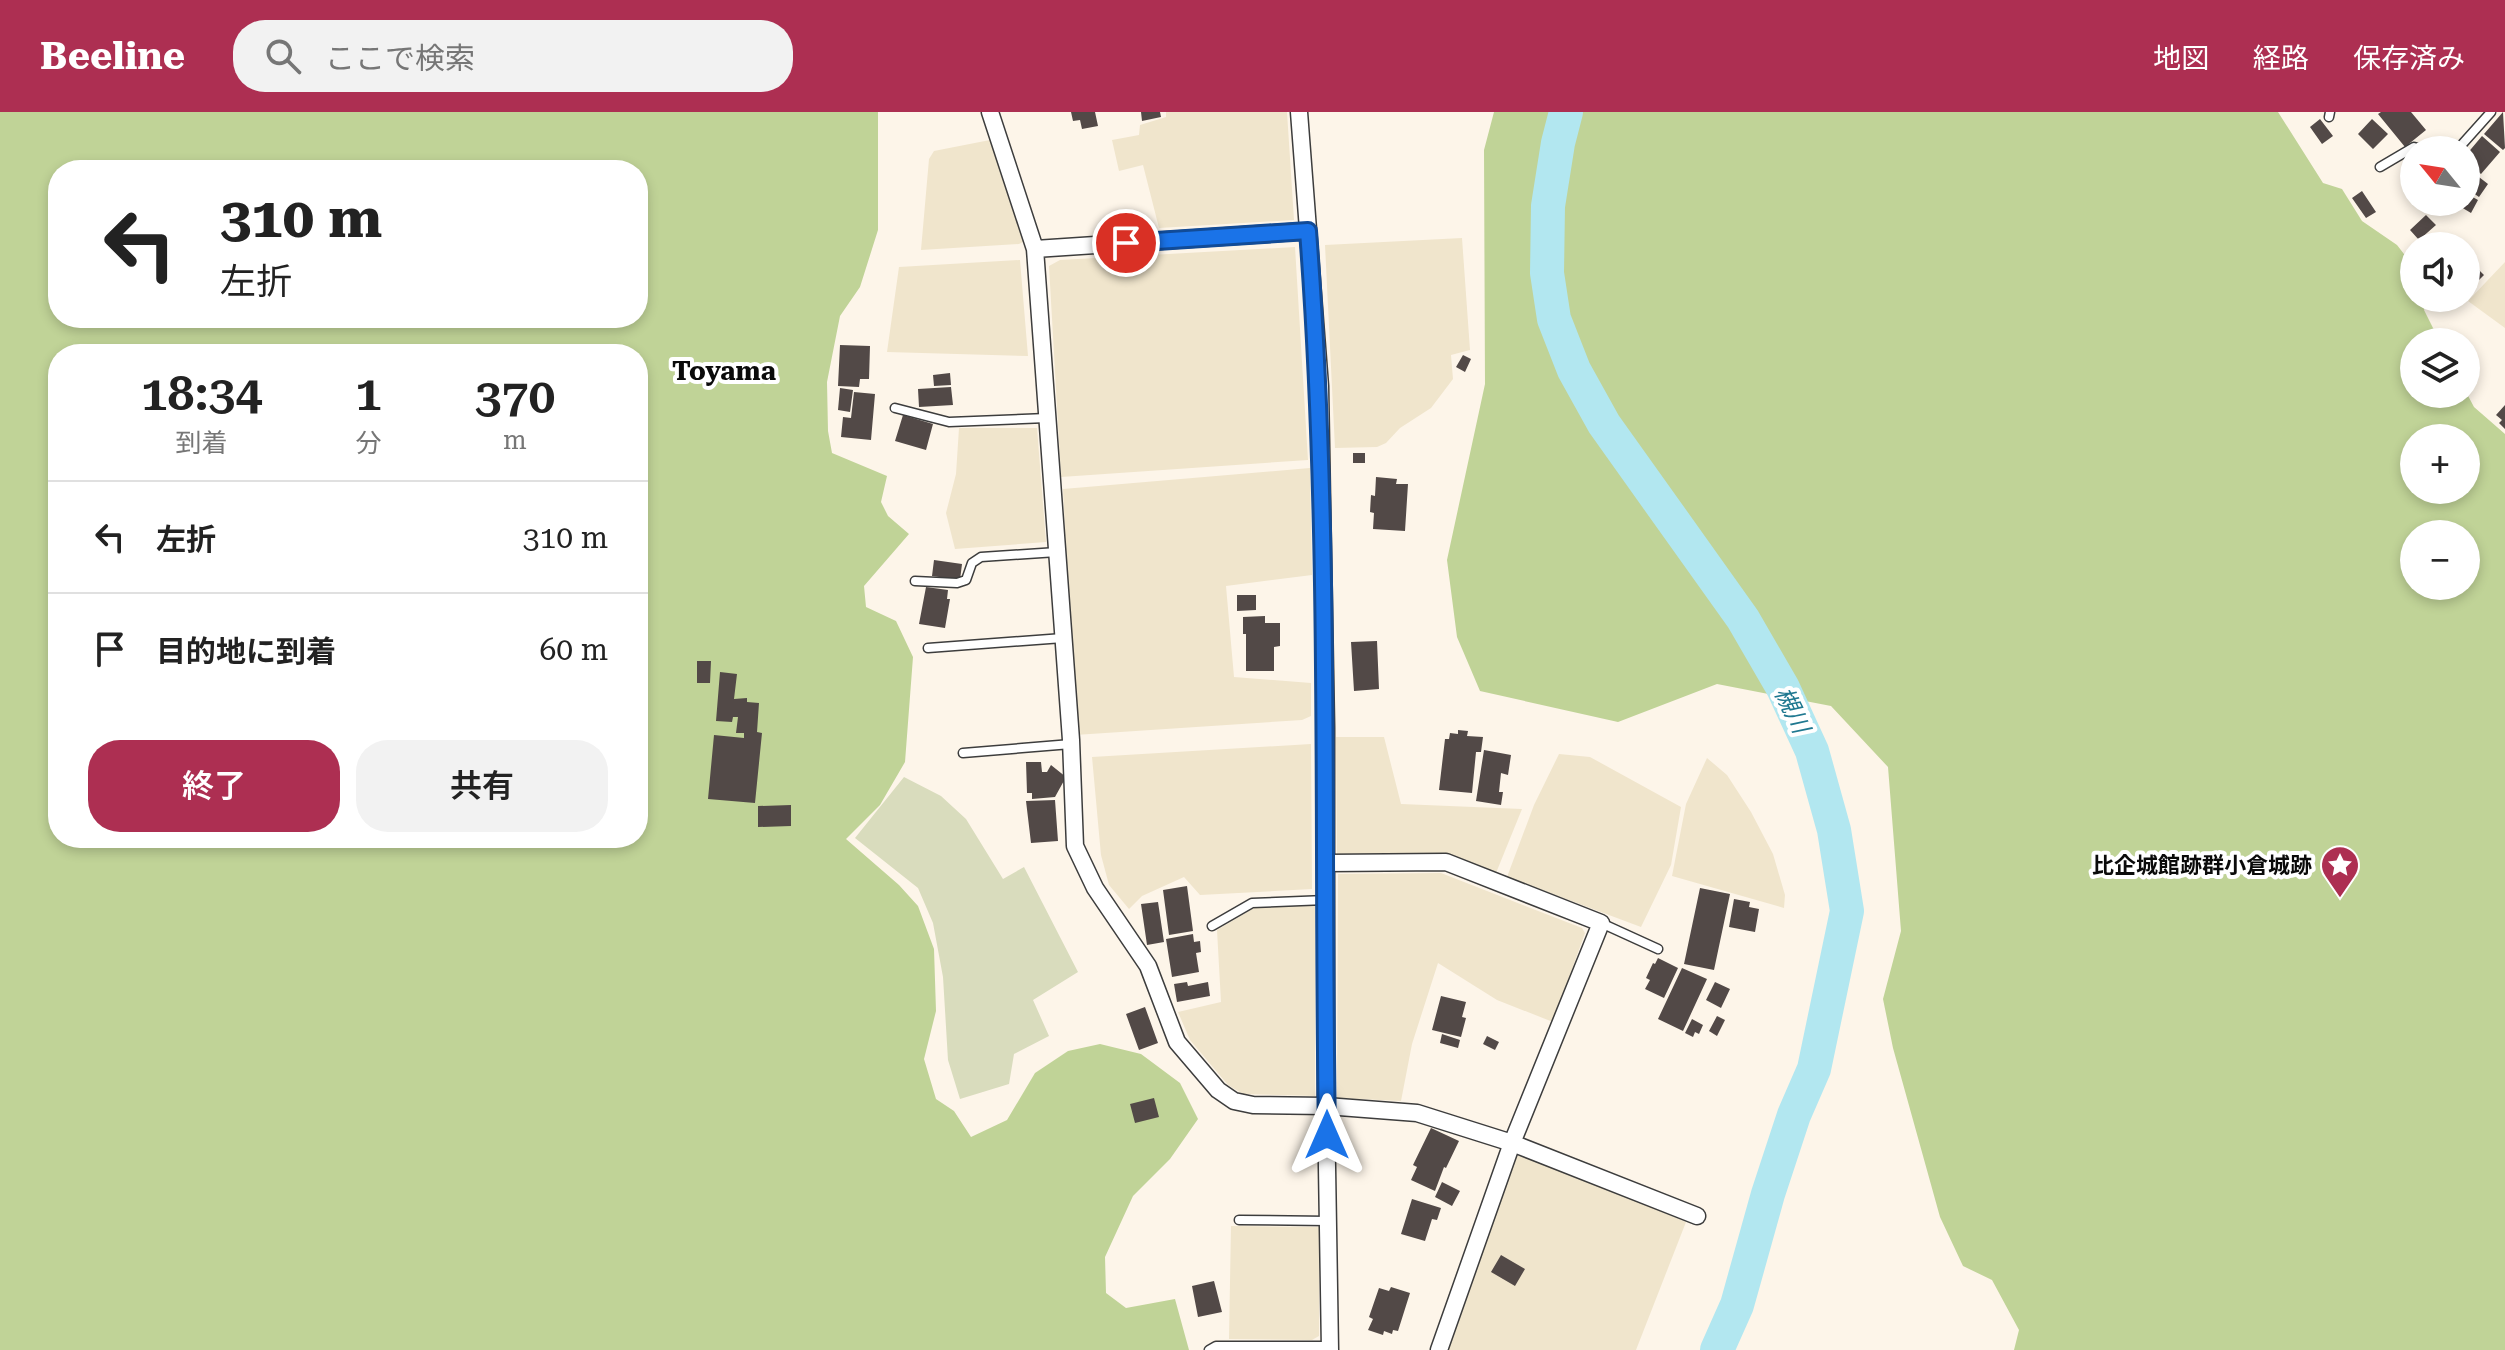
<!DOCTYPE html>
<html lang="ja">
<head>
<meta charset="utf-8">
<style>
	:root { --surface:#fff; --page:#f2f2f2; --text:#222; --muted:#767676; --line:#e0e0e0; --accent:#ad2f52 }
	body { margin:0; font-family:"Roboto Serif","Noto Sans JP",serif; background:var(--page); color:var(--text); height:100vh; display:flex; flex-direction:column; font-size:30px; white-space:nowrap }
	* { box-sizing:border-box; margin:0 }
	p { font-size:26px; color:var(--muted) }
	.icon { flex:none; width:44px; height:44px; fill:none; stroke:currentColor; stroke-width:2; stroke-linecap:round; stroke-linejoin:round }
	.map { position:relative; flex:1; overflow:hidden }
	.panel { position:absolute; left:48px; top:232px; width:600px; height:504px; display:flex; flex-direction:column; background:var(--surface); border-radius:32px; box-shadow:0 4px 12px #0003 }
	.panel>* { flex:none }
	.guide { position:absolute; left:48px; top:48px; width:600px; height:168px; border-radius:32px; box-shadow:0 4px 12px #0003; background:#fff; color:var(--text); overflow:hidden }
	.needle { width:52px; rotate:300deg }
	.controls { position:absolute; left:2400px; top:24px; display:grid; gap:16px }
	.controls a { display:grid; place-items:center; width:80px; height:80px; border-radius:50%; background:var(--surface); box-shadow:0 4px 12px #0003; font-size:40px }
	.pin { position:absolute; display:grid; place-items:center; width:68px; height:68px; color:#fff; margin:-34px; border:4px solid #fff; border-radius:50%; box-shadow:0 2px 8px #0007 }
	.me { position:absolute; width:88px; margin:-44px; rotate:0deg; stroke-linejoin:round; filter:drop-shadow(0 0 6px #0008) }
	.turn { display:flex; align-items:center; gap:28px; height:168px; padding:0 40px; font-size:36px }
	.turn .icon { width:104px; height:104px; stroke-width:2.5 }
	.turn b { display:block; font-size:56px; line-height:68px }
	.eta { display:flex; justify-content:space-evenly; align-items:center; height:136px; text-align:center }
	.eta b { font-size:48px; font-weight:600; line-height:56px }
	.action { display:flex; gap:16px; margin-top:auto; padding:16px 40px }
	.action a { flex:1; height:92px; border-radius:32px; background:var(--accent); color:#fff; font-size:32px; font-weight:600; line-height:92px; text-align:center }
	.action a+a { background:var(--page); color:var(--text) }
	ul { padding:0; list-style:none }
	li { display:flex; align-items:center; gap:24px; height:112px; padding:0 40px; border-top:2px solid var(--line) }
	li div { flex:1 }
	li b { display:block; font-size:30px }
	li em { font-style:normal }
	header { display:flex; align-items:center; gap:48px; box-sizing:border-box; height:112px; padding:0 40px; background:var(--accent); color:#fff }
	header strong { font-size:38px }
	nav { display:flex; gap:44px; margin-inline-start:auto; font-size:28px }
	.search { width:560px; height:72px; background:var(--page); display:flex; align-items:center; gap:20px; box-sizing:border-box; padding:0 28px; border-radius:32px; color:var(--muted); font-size:30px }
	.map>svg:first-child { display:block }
	.farmland { fill:#f0e5cc }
	.forest { fill:#c0d397; fill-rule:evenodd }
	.cemetery { fill:#d9dcbd }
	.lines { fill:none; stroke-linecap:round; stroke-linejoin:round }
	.river { stroke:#b2e7f0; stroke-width:34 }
	.building { fill:#524947 }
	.service-casing { stroke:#3d3d3d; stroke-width:11 }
	.minor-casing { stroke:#3d3d3d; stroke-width:19 }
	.service { stroke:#fff; stroke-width:8 }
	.minor { stroke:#fff; stroke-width:16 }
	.route-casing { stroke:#114b97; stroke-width:20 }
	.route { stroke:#1a73e8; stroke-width:14 }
	.labels { text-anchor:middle; stroke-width:8; stroke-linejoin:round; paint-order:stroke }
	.poi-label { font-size:22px; font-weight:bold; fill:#0a0a0a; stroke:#fff; text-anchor:end }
	.water-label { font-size:24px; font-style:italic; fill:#1f7890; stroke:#fff }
	.quarter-label { font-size:26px; font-weight:bold; fill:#0a0a0a; stroke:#fff }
</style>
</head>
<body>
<header>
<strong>Beeline</strong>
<div class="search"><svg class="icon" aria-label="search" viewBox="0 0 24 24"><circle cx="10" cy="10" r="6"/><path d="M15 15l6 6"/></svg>ここで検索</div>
<nav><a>地図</a><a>経路</a><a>保存済み</a></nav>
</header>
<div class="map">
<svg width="2505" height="1238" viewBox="0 0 2505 1238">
	<rect width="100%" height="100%" fill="#fdf5e9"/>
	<path class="farmland" d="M1166,0h121l7,108 -135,8 -16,-63 -24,6 -7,-31 27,-5 1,-10 26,-8z
		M990,28l37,100 -8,4 -98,6 8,-91 5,-8z
		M1462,126l8,112 -19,5 2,24 -22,29 -31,20 -14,15 -9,4 -42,1 -10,-203z
		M1295,135l13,213 -247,17 -12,-211 11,-6z
		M1020,148l8,96 -141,-4 12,-85z
		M2505,150v66l-37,-27z
		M959,316h78l9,114 -91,7 -9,-36 10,-39z
		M1310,356l2,107 -86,11 8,91 77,6v33l-9,4 -227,15 -12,-246z
		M1336,625h48l17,67 121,5 -26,64 -51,-20 -108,2z
		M1311,632l1,145 -112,6 -16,-18 -42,19 -13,13 -20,-24 -8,-30 -9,-98z
		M1559,642l31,3 91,50 -10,58 -30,62 -134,-50 27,-72z
		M1707,646l20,17 24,37 22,42 12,41 -1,13 -112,-32 14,-72z
		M1441,761l141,55 3,5 -32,89 -56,-22 -59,-37 -26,81 -11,57 -64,-3 1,-224z
		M1315,793v191l-72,-2 -15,-9 -38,-45 -12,-28 43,-10 -4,-72 37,-22z
		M1524,1042l162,68 -50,128h-192l71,-193z
		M1231,1114l88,1v109l-7,4 -83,-1z"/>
	<path class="forest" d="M0,0h878v118l-18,57 -20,29 -13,66 1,49 4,22 55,23 -6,26 7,14 21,18 -45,52 2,21 30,14 17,36 -8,105 -25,43 -34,34 53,46 19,21 16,43 2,62 -12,48 12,40 18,12 17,26 36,-17 28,-47 33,-22 32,-7 41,10 39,29 18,36 -28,40 -37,37 -28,61 1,36 20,15 49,-9 14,51h-1189zM58,58h580v148h-580zM58,242h580v484h-580z
		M1494,0h784l45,71 19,6 20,32 35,24 17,22v31h13l-3,12 16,32h-26v52l52,-2 8,15 31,27v916h-491l5,-20 -27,-50 -29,-14 -23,-49 -47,-169 -10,-49 18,-68 -13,-164 -57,-61 -114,-22 -99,38 -138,-31 -23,-54 -10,-77 38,-176 -1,-234zM2414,326h52v52h-52zM2414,422h52v52h-52z"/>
	<path class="cemetery" d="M904,665l37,19 25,23 37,60 21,-12 54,105 -45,28 16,36 -35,18 -5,30 -49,15 -12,-39 -5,-83 -10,-54 -15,-35 -63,-50z"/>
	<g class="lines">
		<path class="river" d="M1566,0l-8,31 -10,63 -1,67 7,46 20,51 30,54 139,195 40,69 29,63 22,79 13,81 -33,158 -20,46 -26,79 -31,111 -20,45"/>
	</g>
	<path class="building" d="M1071,0h24l3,14 -16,3 -2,-9 -7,1z
		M1141,0h19l1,5 -19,4z
		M2381,0h30l15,18 -21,17 -27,-33z
		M2503,0l2,36 -2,2 -19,-16z
		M2320,7l13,17 -11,8 -12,-17z
		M2372,7l16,15 -15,15 -15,-15z
		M2482,24l18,16 -19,22 -15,-13v-6z
		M2466,55l22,17 -9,13 -13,-9z
		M2362,79l14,21 -10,6 -14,-20z
		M2469,83l9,5 -7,13 -10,-6z
		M2435,90h21l-13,10z
		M2426,103l10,10 -17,15 -9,-10z
		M2442,122l13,12h-24z
		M2470,149l14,14 -18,18v-28z
		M840,233l30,1 -1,33h-9l-1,8 -21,-1z
		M1463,243l8,4 -6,13 -9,-5z
		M950,261l1,12 -17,1 -1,-11z
		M951,275l2,18 -34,2 -1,-18z
		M840,276l13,2 -3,22 -12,-2z
		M854,280l21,2 -4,46 -30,-3 2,-20 8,1z
		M2505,293v24l-6,-6 3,-3 -6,-5z
		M903,303l30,9 -7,26 -31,-9z
		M1353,341h12v10h-12z
		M1376,365l21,2 -1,5h12l-3,47 -32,-2 1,-16 -4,-1 1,-17 4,1z
		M934,448l28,4 -2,16 -28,-4z
		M926,475l22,3 -1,9h3l-5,29 -26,-4z
		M1237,483h19v15l-19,1z
		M1265,504v7h15v23l-6,1v24h-28v-37h-3v-17z
		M1377,529l2,48 -25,2 -3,-49z
		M697,549h14l-1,22h-13z
		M720,560l17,2 -3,25 13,-1v4l12,1 -2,29 5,1 -7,70 -47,-4 6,-64 30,3v-5h-8l2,-16h-5l-1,5 -16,-1z
		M1458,618l10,1 -1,5 16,1 -2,15h-5l-4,41 -33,-3 6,-51h4l1,-6 8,1z
		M1484,638l27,5 -3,20 -7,-2 -2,19h4l-2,13 -25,-4z
		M1026,650h15l1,10h5l4,-7 15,12 -11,20 -23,2v-6h-5z
		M1055,688l3,41 -27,2 -5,-42z
		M791,693v21l-33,1v-21z
		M1187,774l6,45 -24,4 -6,-45z
		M1700,776l30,6 -16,76 -30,-6z
		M1734,787l16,3 -1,5 10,2 -4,23 -26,-5z
		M1158,790l6,40 -17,3 -6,-41z
		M1193,822l1,8 6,-1 1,11 -5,1 3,19 -27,5 -6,-38z
		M1658,846l20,10 -14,30 -19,-9 5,-9 -4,-2 7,-15 2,1z
		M1682,856l25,11 -24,52 -25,-12z
		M1187,870l1,4 20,-4 2,14 -33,6 -3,-18z
		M1715,870l15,7 -9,19 -15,-8z
		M1441,884l25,6 -4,15 4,1 -5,19 -29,-7z
		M1145,895l13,36 -19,7 -13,-36z
		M1717,904l8,4 -8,16 -8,-5z
		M1692,907l11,6 -4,9 -4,-2 -2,5 -8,-4z
		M1442,922l18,6 -2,8 -18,-5z
		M1487,924l12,6 -4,8 -12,-6z
		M1154,986l5,19 -24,6 -5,-19z
		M1431,1016l28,13 -13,27 -2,-1 -9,24 -24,-11 6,-13 -4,-2z
		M1442,1070l18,9 -8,15 -17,-9z
		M1412,1087l29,9 -4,12 -5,-1 -7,22 -24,-7z
		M1501,1143l24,14 -10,17 -24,-14z
		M1214,1169l8,31 -24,5 -6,-31z
		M1391,1175l19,6 -12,38 -5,-1 -1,4 -8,-3 -1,4 -15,-5 5,-11 -4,-2 10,-29 10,3z"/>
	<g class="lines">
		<g class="service-casing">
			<path id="service" d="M2329,5l1,-5
				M2457,38l34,-38
				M2380,55l34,-20 11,3
				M895,296l54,14 98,-4
				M915,469l42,2 9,-3 6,-17 9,-6 76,-5
				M928,536l135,-10
				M963,641l108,-9
				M1601,811l57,26
				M1212,814l40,-23 74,-3
				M1239,1108l89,1
				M1209,1238l7,-4h114"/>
		</g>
		<g class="minor-casing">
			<path id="minor" d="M990,0l45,137 36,491 4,106 20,42 53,78 29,76 41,48 16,11 19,4 73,1 91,7 95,30 185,73
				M1299,0l21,274 6,341v379l4,244
				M1035,137l273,-18
				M1327,751l119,-1 155,61 -89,220 -73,207"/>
		</g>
		<use href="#service" class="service"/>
		<use href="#minor" class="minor"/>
	</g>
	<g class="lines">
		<g class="route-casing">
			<path id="route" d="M1126,131l182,-12c23,301 14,603 19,904"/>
		</g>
		<use href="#route" class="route"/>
	</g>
	<defs>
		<g id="sight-pin" transform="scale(2)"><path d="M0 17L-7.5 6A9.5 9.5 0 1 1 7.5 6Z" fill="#ad2f52" stroke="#fff"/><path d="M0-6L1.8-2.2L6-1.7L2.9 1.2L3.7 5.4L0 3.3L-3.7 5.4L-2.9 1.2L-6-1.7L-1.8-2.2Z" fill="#fff"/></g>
	</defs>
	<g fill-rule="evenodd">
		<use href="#sight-pin" x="2340" y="753"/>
	</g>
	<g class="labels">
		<g class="poi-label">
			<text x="2312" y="761">比企城館跡群小倉城跡</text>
		</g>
		<g class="water-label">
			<text transform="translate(1792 598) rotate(64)" y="8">槻川</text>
		</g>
		<g class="quarter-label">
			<text x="724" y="268">Toyama</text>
		</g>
	</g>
</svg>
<div class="controls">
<a><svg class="needle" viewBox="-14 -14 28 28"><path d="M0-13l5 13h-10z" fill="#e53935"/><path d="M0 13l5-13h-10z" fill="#767676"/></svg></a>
<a><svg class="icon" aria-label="sound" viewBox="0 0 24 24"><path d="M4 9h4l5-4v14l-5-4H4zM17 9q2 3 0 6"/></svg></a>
<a><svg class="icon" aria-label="layers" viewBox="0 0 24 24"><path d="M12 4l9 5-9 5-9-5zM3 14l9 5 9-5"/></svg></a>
<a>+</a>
<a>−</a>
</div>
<div class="pin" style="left:1126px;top:131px;background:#d93025"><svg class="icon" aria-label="arrive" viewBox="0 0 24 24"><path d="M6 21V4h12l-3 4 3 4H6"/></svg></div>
<svg class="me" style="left:1327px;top:1023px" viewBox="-20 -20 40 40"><path d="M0-17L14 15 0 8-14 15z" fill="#1a73e8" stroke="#fff" stroke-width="4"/></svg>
<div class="guide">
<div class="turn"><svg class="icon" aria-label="left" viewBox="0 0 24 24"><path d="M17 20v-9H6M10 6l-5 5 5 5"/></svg><div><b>310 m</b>左折</div></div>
</div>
<section class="panel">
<div class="eta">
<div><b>18:34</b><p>到着</p></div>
<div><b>1</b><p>分</p></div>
<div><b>370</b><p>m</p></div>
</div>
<ul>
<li><svg class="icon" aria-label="left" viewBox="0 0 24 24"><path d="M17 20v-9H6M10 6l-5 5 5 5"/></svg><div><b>左折</b></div><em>310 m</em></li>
<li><svg class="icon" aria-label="arrive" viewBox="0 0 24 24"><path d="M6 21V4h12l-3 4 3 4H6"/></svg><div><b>目的地に到着</b></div><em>60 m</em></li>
</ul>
<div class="action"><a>終了</a><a>共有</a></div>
</section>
</div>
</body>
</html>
